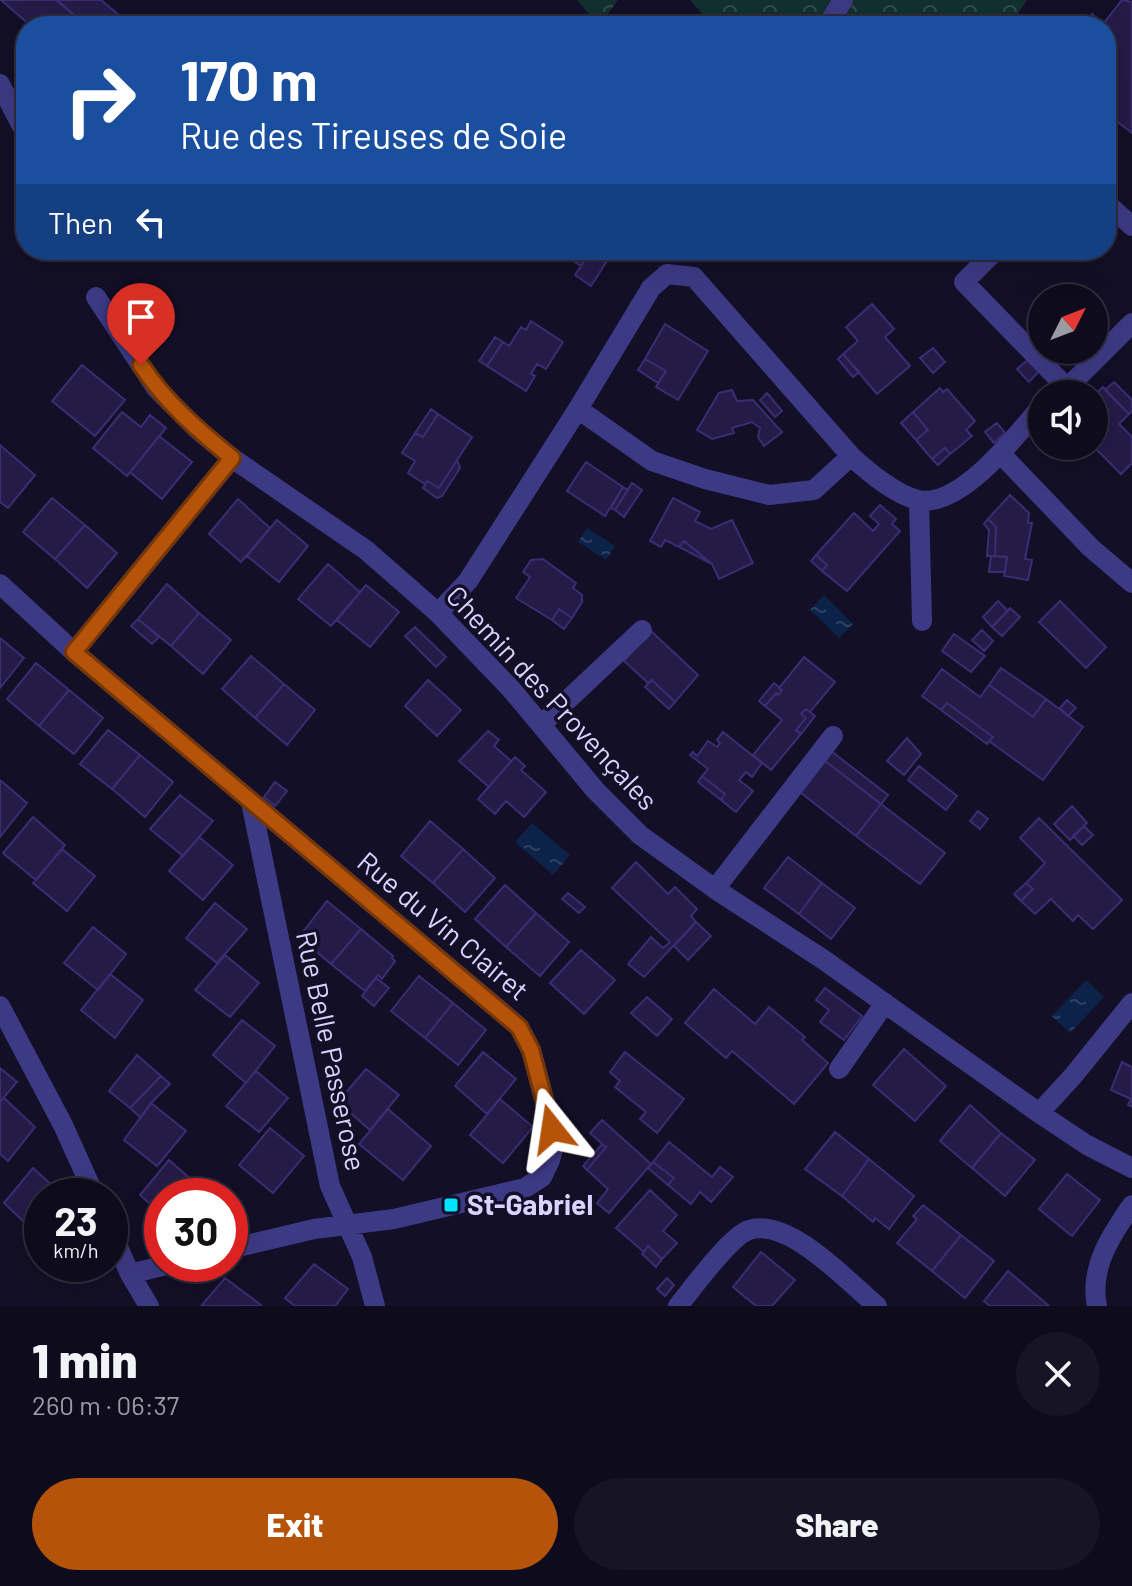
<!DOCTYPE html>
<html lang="en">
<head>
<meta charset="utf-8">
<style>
	:root { --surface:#0e0b1c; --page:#171425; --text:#f1f3f6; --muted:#9b9ba3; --line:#2e2b3b; --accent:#b45309 }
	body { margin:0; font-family:Barlow,sans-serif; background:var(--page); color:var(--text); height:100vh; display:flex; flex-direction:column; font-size:30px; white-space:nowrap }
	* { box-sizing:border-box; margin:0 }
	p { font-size:26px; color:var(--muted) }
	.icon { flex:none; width:44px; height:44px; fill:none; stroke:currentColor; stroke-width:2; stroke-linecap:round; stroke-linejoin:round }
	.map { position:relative; height:1306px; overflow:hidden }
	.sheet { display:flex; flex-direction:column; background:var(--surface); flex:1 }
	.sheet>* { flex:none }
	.top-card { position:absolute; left:16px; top:16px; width:1100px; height:244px; border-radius:32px; box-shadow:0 8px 32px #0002,0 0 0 2px var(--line); background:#1a4fa0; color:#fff; overflow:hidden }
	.needle { width:52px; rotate:48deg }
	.buttons { position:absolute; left:1028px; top:284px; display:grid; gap:16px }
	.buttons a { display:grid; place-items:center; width:80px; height:80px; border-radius:50%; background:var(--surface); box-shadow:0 8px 32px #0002,0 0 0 2px var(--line); font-size:40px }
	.speed { position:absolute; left:24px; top:1178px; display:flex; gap:16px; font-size:40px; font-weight:700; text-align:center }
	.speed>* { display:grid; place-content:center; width:104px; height:104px; border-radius:50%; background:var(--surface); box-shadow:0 8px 32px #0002,0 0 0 2px var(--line); line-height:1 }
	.speed small { font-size:20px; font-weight:400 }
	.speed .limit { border:12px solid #d22; background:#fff; color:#111 }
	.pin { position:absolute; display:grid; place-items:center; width:68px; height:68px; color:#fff; margin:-82px -34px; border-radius:50% 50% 50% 0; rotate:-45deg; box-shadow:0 0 8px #0007 }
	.pin .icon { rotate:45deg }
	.me { position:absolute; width:88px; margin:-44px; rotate:345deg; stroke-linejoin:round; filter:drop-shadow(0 0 6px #0008) }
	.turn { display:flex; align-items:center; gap:28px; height:168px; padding:0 32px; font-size:36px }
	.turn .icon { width:104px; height:104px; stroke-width:2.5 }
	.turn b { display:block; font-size:56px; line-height:68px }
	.then { display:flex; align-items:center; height:76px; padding:0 32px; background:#0003; gap:16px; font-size:30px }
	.round { display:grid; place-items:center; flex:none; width:84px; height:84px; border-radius:42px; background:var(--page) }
	.overview { display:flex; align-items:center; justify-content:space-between; height:136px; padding:0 32px }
	h1 { font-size:48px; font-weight:800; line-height:60px }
	.primary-button { display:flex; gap:16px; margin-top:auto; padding:16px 32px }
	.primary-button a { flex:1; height:92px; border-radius:48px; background:var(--accent); color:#fff; font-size:32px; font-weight:800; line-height:92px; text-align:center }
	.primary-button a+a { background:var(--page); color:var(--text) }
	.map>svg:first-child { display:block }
	.park { fill:url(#park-crowns) }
	.water { fill:url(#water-ripples) }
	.building { fill:#241b47; stroke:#3b2d73; stroke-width:2 }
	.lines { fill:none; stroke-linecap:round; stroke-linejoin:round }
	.minor { stroke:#3d3a85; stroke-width:20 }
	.route-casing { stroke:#753606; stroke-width:20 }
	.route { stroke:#b45309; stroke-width:14 }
	.poi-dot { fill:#00e5ff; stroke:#130f26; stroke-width:3 }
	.labels { text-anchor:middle; stroke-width:7; stroke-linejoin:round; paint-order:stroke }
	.street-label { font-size:28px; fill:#d9d4ff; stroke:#130f26 }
	.poi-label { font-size:28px; font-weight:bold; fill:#d9d4ff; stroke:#130f26; text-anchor:start }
</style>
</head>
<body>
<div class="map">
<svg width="1132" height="1306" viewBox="0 0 1132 1306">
	<defs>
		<pattern id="park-crowns" width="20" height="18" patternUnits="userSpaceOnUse" patternTransform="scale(2)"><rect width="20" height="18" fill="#12302f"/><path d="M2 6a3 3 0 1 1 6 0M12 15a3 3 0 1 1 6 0" fill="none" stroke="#344d4e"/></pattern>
		<pattern id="water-ripples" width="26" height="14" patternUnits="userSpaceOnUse" patternTransform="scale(2)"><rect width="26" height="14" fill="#0c2248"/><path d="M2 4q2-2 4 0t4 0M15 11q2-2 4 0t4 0" fill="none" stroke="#2f4163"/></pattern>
	</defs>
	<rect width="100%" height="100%" fill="#130f26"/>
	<path class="park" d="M577,0h41l-19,26z
		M690,0h337l-17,26h-297z"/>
	<path class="water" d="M587,528l28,18 -9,14 -28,-18z
		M824,595l29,29 -14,14 -29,-28z
		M532,823l38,32 -17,20 -38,-33z
		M1086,980l18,17 -34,36 -18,-17z"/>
	<path class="building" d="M1,0h55l31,26h-56z
		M57,0h44l18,15 -10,11h-22z
		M1122,0l10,2v131l-26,-20v-87h-24l10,-12 11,10z
		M568,250h5l13,8 -5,8 -16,-11z
		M573,250h41l-23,36 -16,-11 11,-17z
		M872,304l22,25 -9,8 25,29 -33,28 -34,-40 15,-13 -12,-14z
		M531,321l32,21 -17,27 -9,-5 -6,10 4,2 -9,15 -39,-25 16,-24 6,4 12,-19 5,3z
		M665,324l43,27 -30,49 -22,-13 10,-16 -21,-12z
		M495,337l8,5 -16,24 -8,-5z
		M933,348l12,14 -12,11 -13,-15z
		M843,354l16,18 -6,5 -15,-18z
		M645,359l21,12 -8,12 -20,-13z
		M1029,359l11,11 -11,12 -12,-13z
		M82,365l43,35 -30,36 -43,-35z
		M1114,382l18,18v11l-3,3 -24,-24z
		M1103,387l26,27 -10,10 13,13v26l-11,11 -28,-28 8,-11 -7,-7v-32z
		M940,388l3,4 4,-3 28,32 -9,9 6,6 -22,18 -5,-6 -13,11 -16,-19 12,-10 -15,-18z
		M732,390l5,11 16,-1 29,32 -18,14 -6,-9 2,-9 -8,-6 -20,6 2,5 -22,6 -15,-9 22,-37z
		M767,393l15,18 -7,6 -15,-17z
		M431,409l7,5 -15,23 -8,-4z
		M122,412l19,15 9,-12 16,13 -39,48 -34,-28z
		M913,412l15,18 -12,10 -15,-17z
		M438,414l34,23 -33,51 -12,-7 -2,3 -17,-11 7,-12 -13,-8 13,-20 8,4z
		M997,423l8,10 -11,10 -9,-11z
		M159,436l33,26 -30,37 -32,-27z
		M0,445l35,30 -27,33 -8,-6z
		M945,448l5,6 -12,11 -6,-6z
		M457,460l3,8 -18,28 -5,2 -14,-10 4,-7 12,7z
		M586,462l37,25 -18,29 -38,-25z
		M632,483l10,7 -18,27 -9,-7z
		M623,487l5,3 -13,20 -4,-2z
		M1010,495l19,18 -1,10h4l-7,36 7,1 -4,20 -24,-4 3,-19 -12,-1 1,-29 -8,-8z
		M52,498l33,27 -30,34 -32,-27z
		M673,498l27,14 -5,9 16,8 21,-9 21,43 -34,16 -7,-15 -28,-23 -5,6 -14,-7 -4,7 -11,-6z
		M238,499l32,29 -29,34 -32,-28z
		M880,505l16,14 -4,5 8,7 -53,60 -25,-20 5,-6 -11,-10 38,-42 19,18 6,-7 -9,-8z
		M988,519l8,8 -1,29h-8l2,-26 -5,-6z
		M277,520l31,26 -29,36 -32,-26z
		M85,525l32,28 -30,35 -32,-29z
		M684,541l28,23 -33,-17z
		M816,555l11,10 -5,6 -11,-10z
		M991,556l16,1 -2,15h-16z
		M543,559l33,24 -3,5 9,7v7l-10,16 -13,-9 -7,11 -36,-22 14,-21 -7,-5 8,-12z
		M328,564l32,28 -29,34 -33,-27z
		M167,584l32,29 -28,33 -33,-27z
		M366,585l33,27 -29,35 -33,-27z
		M998,601l10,10 -16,16 -9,-10z
		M1060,601l46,46 -20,21 -47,-46z
		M1010,608l10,9 -18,19 -10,-9z
		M559,609l13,9 -8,11 -12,-9z
		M199,613l32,27 -28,34 -32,-28z
		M138,619l21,18 -7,7 -21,-18z
		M415,627l31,30 -10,10 -31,-31z
		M982,630l11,11 -9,10 -12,-11z
		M651,631l47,44 -23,27 -23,-22 -4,3 -24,-22z
		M954,634l31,22 -14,16 -29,-21z
		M0,638l24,20 -24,30z
		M251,656l33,28 -29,34 -33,-29z
		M804,657l31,25 -25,30 -4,-3 -5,5 5,4 -10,12 5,4 -30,36 -18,-15 29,-35 -17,-14 11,-13 2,2 4,-5 -3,-2z
		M36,663l33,27 -30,36 -32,-27z
		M1001,668l45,31 -13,18 -44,-32z
		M942,669l38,28 9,-12 44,32 13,-18 37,28 -40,53 -54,-39 4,-4 -46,-34 -6,7 -19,-14z
		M428,680l33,30 -24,26 -32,-30z
		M652,680l23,22 -6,7 -24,-22z
		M774,683l8,7 -4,5 -2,-2 -11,13 -6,-5z
		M284,684l31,26 -28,35 -32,-27z
		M69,690l34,28 -29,36 -35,-28z
		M1067,700l9,8 -8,8 -8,-8z
		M947,703l46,34 -6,7 -46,-34z
		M806,709l9,7 -14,18 -5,-4 10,-12 -5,-4z
		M108,730l32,25 -28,34 -32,-25z
		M488,731l11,9 -5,6 17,15 -22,26 -30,-26z
		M723,732l39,31 -10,14 -6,-5 -7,8 14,11 -17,21 -15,-12 4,-6 -23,-18 6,-7 -18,-14 3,-3 4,4 11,-15 9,6 3,-4 -3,-3z
		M907,738l14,16 -17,21 -17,-14z
		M831,751l57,44 -7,9 -57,-44z
		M140,755l33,27 -28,35 -33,-28z
		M515,757l10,9 -4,4 25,22 -22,25 -18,-16 -11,13 -17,-15z
		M824,760l57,44 -25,32 -56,-44z
		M919,766l38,30 -11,14 -38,-30z
		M702,776l23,18 -4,6 -23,-18z
		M0,780l27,23 -27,34z
		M275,782l12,9 -12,15 -11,-9z
		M180,795l33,26 -30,35 -33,-27z
		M881,804l64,49 -25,31 -64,-48z
		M1072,806l15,17 -17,17 -16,-16z
		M978,811l10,8 -8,10 -10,-8z
		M33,817l32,28 -29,35 -33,-27z
		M1039,818l83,82 -29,29 -15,-14 -5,6 -22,-22 -16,15 -14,-13 12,-12 -7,-6 19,-20 -25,-25z
		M430,821l33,28 -30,34 -32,-27z
		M1084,826l9,9 -11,10 -9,-9z
		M199,837l34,28 -30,35 -34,-29z
		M62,849l33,27 -28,35 -34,-28z
		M463,849l32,29 -30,34 -32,-29z
		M788,857l34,26 -23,31 -35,-26z
		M636,862l32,32 7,-7 22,22 -6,7 5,6 -52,55 -16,-13 23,-27 12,11 7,-6 -58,-54z
		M822,883l33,25 -24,31 -32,-25z
		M1026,883l7,6 -12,12 -7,-7z
		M505,885l31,28 -30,34 -31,-28z
		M568,893l17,14 -6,6 -17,-14z
		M327,901l34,28 -30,35 -32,-27z
		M215,903l32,26 -30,34 -31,-25z
		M536,913l33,29 -29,34 -34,-29z
		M696,922l15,14 -23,24 -14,-14z
		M93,927l33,27 -28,36 -34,-27z
		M361,929l32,27 -1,2 3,3 -13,18 -4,-4 -13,16 -34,-27z
		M581,950l34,30 -31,34 -34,-31z
		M225,955l34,28 -29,34 -35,-27z
		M110,974l33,26 -28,38 -34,-28z
		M419,976l34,27 -28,35 -34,-27z
		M376,978l13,10 -15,18 -12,-10z
		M825,988l37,28 -18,24 -24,-18 9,-12 -13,-10z
		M714,989l41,35 14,-17 36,30 -3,3 26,23 -34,41 -62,-53 -6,7 -41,-35z
		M647,997l25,22 -15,17 -26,-23z
		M453,1003l33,27 -28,35 -33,-27z
		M242,1020l33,26 -29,37 -33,-28z
		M904,1049l42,37 -31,35 -42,-36z
		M483,1052l33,27 -29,35 -32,-28z
		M625,1052l59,47 -27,34 -17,-14 6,-7 -31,-25 5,-6 -10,-9z
		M137,1055l24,21 -31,32 -21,-17z
		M1122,1062l10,5v40l-4,-2 3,-6 -20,-9z
		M0,1068l17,14 -17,20z
		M366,1069l33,26 -29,35 -32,-28z
		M256,1071l32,27 -29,34 -33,-26z
		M161,1076l9,8 -19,19 -10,15 -11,-10z
		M4,1098l31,29 -27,34 -8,-7v-52z
		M500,1099l33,28 -30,36 -33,-28z
		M151,1103l35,28 -29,35 -33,-26z
		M970,1105l31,28 -29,35 -32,-27z
		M388,1109l43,37 -28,34 -44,-36z
		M602,1120l49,44 -42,49 -12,-10 11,-14 -21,-19 19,-23 -16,-14z
		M270,1128l34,28 -31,37 -34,-28z
		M835,1132l34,27 -27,37 -37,-27z
		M1001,1133l34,27 -30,36 -33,-28z
		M669,1142l43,35 8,-10 13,10 -22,25 -11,-10 -9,12 -23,-19 6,-7 -21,-16z
		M602,1144l4,3 -19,23 -4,-4z
		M869,1159l45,37 -25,33 -14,-11 -2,4 -31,-26z
		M169,1160l32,28 -6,8h-33v19l-22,-20z
		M653,1162l21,16 -6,7 -20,-17z
		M33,1168l21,19 -8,9h-4v4l-19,21 -19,-18z
		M1067,1174l33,26 -28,36 -33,-27z
		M650,1190l27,25 -14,16 14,12 -15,16 -14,-13 -4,6 -28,-24z
		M42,1200v26l-5,6 -14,-11z
		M923,1205l38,30 -29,36 -35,-28 20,-24 -4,-3z
		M42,1226v33l-16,-13z
		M961,1235l33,26 -29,37 -33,-27z
		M648,1246l14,13 -6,8 -14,-13z
		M761,1252l34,28 -23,26h-16l-23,-19z
		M314,1264l34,25 -13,17h-40l-10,-8z
		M1008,1271l41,35h-59l-6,-5z
		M225,1278l36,27 -1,1h-59z
		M667,1278l7,7 -9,11 -8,-7z"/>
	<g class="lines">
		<path class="minor" d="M827,26l16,-26
			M0,84l26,50
			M1106,203l26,23
			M996,250l-32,32 103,106 65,-65
			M96,297l60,91 41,41 35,29 134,92 72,63 73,76 85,102 44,44 75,54 109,71 215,153 48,32 45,23
			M578,409l73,-121 16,-14 27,3 157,179c16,15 45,39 67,44 42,9 100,-66 124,-95
			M1001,454l90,94 41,35
			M919,501l3,120
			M0,584l74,68 424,357 21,18 12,23 21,79 2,17 -4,14 -8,17 -17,11 -131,31 -80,10 -84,20
			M438,613l30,-32 110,-172 74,52 53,18 64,16 45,-5 37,-34
			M74,652l158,-194
			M541,725l101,-95
			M251,802l79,384 32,71 13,49
			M715,889l118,-153
			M0,1006l63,119 32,71
			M839,1069l46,-66
			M1039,1113l34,-37 59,-73
			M110,1229l20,45 19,32
			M130,1274l40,-10
			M678,1306c14,-17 52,-70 71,-76 40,-13 99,52 128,76
			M1097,1306c-8,-38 14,-71 35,-101"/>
	</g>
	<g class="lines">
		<g class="route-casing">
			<path id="route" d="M141,365c24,37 57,65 91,93l-158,194 445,375 12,23 21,79"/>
		</g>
		<use href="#route" class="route"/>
	</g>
	<rect class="poi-dot" x="443" y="1197" width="16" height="16" rx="4"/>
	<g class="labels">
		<g class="street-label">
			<text transform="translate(552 698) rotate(47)" y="10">Chemin des Provençales</text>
			<text transform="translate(443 926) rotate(40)" y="10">Rue du Vin Clairet</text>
			<text transform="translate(331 1051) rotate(78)" y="10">Rue Belle Passerose</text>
		</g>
		<g class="poi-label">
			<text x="467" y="1215">St-Gabriel</text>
		</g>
	</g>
</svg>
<div class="buttons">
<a><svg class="needle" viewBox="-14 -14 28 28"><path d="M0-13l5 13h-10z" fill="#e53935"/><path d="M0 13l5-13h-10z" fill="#9b9ba3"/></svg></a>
<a><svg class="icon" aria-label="sound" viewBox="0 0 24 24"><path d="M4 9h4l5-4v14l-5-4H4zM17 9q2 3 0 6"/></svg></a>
</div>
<div class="speed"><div>23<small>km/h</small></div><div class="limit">30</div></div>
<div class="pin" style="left:141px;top:365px;background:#d93025"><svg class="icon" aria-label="arrive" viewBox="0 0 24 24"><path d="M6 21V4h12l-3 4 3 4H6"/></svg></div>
<svg class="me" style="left:552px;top:1129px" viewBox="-20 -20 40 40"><path d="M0-17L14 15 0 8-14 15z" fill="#b45309" stroke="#fff" stroke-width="4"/></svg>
<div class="top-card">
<div class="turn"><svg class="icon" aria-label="right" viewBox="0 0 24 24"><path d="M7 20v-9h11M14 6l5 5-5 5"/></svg><div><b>170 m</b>Rue des Tireuses de Soie</div></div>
<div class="then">Then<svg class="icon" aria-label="left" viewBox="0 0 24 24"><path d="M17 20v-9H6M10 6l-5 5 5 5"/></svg></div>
</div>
</div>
<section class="sheet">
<div class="overview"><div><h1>1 min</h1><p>260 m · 06:37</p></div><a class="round"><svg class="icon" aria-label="close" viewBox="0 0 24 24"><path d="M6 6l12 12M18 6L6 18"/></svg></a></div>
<div class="primary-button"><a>Exit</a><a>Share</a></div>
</section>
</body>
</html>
